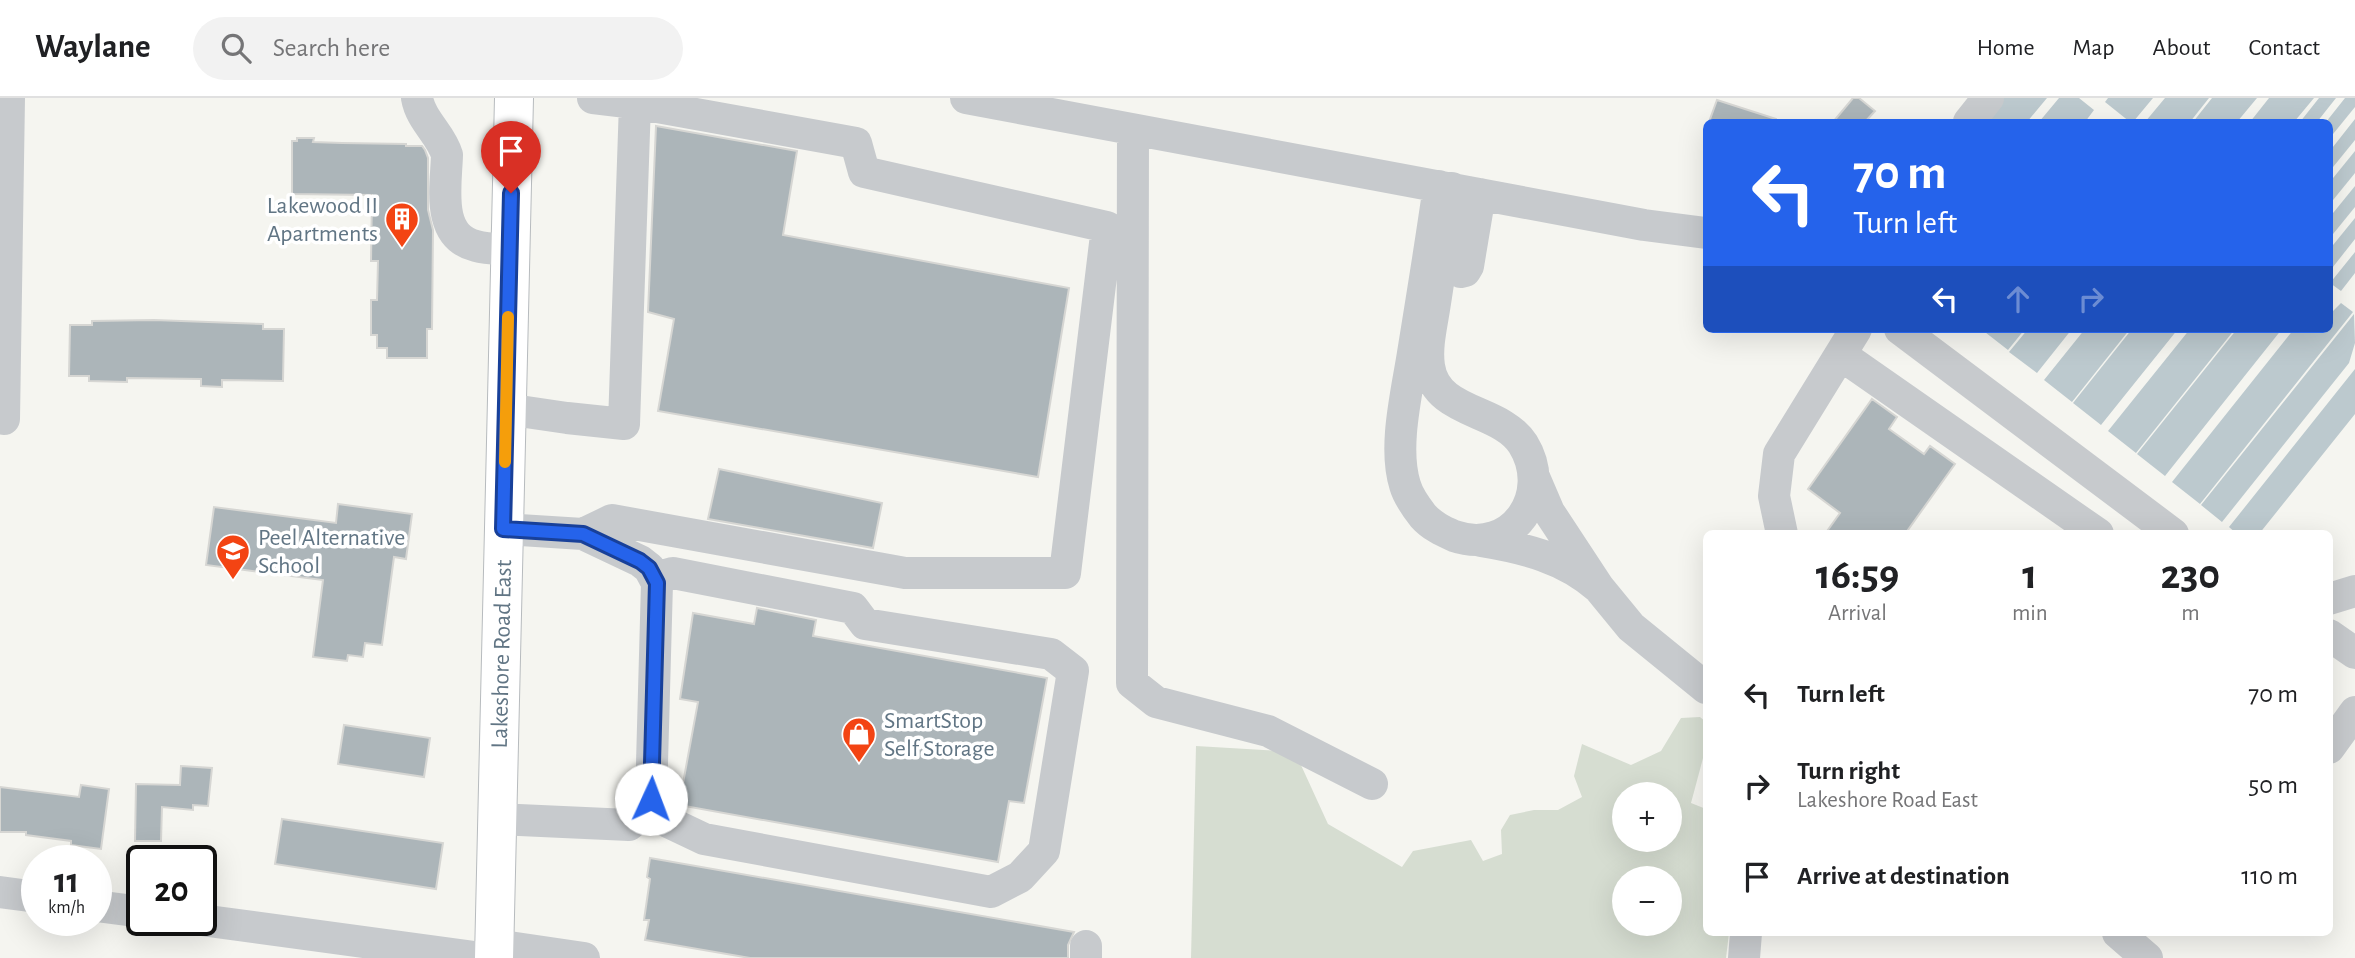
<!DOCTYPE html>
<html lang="en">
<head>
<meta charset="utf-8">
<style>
	:root { --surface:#fff; --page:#f2f2f2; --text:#202124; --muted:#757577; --line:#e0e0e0 }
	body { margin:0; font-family:"Alegreya Sans",sans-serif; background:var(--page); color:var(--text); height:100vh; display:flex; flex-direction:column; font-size:26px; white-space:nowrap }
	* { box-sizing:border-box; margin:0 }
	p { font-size:23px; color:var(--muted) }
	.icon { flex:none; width:38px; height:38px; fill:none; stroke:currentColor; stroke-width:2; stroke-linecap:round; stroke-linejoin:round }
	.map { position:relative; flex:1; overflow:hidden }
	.panel { position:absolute; left:1703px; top:432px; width:630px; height:406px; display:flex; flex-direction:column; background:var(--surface); border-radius:10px; box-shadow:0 7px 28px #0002 }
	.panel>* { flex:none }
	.guide { position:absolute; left:1703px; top:21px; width:630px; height:214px; border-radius:10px; box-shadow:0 7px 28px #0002; background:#2563eb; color:#fff; overflow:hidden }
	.controls { position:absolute; left:1612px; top:684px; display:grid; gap:14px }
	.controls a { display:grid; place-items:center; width:70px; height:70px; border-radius:50%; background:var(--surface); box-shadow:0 7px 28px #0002; font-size:35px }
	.speed { position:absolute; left:21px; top:747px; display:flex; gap:14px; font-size:35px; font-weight:700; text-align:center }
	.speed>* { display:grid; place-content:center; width:91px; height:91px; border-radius:50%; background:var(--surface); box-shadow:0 7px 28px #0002; line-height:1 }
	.speed small { font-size:18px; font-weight:400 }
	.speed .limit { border:4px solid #111; border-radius:10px; background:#fff; color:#111 }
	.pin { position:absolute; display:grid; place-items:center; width:60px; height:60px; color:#fff; margin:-72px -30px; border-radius:50% 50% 50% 0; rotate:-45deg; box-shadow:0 0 7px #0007 }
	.pin .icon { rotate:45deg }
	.me { position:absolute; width:77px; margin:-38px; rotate:2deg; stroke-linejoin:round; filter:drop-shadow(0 0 5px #0008) }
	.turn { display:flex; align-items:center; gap:24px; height:147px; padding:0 35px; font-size:32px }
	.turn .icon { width:91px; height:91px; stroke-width:2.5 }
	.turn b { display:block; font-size:49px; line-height:60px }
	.lanes { display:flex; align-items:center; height:66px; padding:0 35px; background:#0003; justify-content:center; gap:35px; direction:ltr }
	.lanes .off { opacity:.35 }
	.eta { display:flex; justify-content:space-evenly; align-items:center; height:119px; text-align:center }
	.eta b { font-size:42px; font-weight:700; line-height:49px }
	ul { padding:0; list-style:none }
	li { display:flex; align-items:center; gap:21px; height:91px; padding:0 35px }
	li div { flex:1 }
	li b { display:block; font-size:26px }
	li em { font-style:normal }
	header { display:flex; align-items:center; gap:42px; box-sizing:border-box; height:98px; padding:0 35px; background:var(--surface); border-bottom:2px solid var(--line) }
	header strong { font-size:33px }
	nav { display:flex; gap:38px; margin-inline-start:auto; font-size:24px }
	.search { width:490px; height:63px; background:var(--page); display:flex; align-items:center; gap:18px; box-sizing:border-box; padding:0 24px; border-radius:38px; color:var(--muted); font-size:26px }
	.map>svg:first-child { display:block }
	.green { fill:#d6ddd1; fill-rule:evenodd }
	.water { fill:#bcc9ce }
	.building { fill:#acb5b9; stroke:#d6d6d3; stroke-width:2 }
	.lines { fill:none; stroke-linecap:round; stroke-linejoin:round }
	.major-casing { stroke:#b7bbbe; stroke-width:40 }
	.minor { stroke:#c7cacd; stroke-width:32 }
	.major { stroke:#fff; stroke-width:38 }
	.route-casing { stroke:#184099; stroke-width:18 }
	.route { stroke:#2563eb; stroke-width:12 }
	.slow { stroke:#f59e0b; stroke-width:12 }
	.labels { text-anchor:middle; stroke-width:7; stroke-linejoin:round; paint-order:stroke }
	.poi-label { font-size:24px; fill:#617584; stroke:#fff; text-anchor:start }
	.street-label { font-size:24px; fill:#617584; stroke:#fff }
</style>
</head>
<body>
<header>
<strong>Waylane</strong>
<div class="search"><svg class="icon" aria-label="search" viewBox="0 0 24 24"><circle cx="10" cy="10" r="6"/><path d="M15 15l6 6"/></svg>Search here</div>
<nav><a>Home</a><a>Map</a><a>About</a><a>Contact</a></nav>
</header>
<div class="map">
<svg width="2355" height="860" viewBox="0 0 2355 860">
	<rect width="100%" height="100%" fill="#f5f5f0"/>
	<path class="green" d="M1700,619l6,5v25l-15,56 15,6v124h23l-3,25h-535l5,-212 99,6 33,72 74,43 11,-16 58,-11 12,21 19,-7 -1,-24 9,-15 24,-5h24l24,-13 -8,-21 8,-32 49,21 30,-14 20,-33zM1624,696h46v46h-46zM1624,780h46v46h-46z"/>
	<path class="water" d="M2002,0h45l-20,24h-45z
		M2059,0h20l15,12 -9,12h-46z
		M2108,0h45l-20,24h-3l-25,-20z
		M2165,0h44l-19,24h-45z
		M2212,0h45l-20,24h-44z
		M2269,0h45l-20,24h-44z
		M2319,0h17l-19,24h-17z
		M2345,0h10v9l-26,32v-17h-3z
		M2355,21v21l-26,32v-20z
		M2355,53v22l-26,32v-22z
		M2355,88v21l-26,32v-21z
		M2355,120v21l-26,33v-22z
		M2355,154v21l-14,18 -11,-8z
		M2341,205l12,9 -153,192 -28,-22 122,-153h35v-14z
		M2354,216l1,29 -6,20 -127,159 -21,-17z
		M1981,231h44l-17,21z
		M2028,231h44l-35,44 -28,-21z
		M2085,231h45l-58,73 -28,-22z
		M2132,231h46l-77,96 -28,-22z
		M2190,231h45l-99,124 -28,-22z
		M2237,231h45l-117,147 -28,-22z
		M2355,271v45l-96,120h-22l-8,-7z"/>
	<path class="building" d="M1853,0h6l16,13 -10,11h-32z
		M1717,2l59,19v3h-67z
		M656,28l141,25 -14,84 286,53 -31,189 -380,-66 16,-92 -26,-7z
		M297,40h17l-1,4 29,1 64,1v2h16l3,4 3,8v52l5,20 -1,99h-5v29h-40v-10h-10v-13h-6v-35h6l1,-39h-7l1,-66 -80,-1v-53h5z
		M154,222l109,4v5h21l-1,52 -61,-1v7l-21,-1v-7l-74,-1v4l-38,-1v-5h-20l1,-51h22v-4z
		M1872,301l25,18 -8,12 35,25 6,-8 25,18 -50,70h-80l15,-21 -32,-24z
		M719,371l163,34 -9,45 -165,-29z
		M338,406l74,10 -6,45 -12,-2 -12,88 -17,-2 -2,14 -15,-2 -1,6 -34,-4 10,-77 -117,-15 8,-58 122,16z
		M757,510l59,12 -3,16 234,42 -23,125 -15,-2 -11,61 -319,-57 19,-103 -18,-3 13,-86 61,11z
		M344,627l86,13 -6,39 -86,-13z
		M181,668l31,2 -4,38 -15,-1v5l-31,-3 -1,34h-26l1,-57 44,1z
		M81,687l28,4 -8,60 -30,-4v-4l-45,-6v-3h-26v-45l79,10z
		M282,721l161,24 -7,46 -161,-25z
		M650,760l424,74 -6,13v13h-318l-105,-18 4,-20h-5l6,-41 -3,-2z"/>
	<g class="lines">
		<g class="major-casing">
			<g id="major">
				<path id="s1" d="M494,860l20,-860"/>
			</g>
		</g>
		<path class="minor" d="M417,0c4,23 24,36 30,57 -1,32 -11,81 29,91 11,3 23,3 34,4
			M966,0l678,127 62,8
			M1969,24l19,-24
			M1133,32l-1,553 24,19 112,29 104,53
			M1439,88c-8,56 -17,112 -26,167 -6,39 -20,94 -8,132 3,11 11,22 18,31 9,10 20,15 31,20 59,20 100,-42 69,-92 -23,-36 -87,-29 -94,-78 -3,-20 3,-42 6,-63 6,-38 11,-76 17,-115
			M1460,136l-5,29 1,5 5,4 4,-1 3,-5 12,-72
			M1900,231l273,205
			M1841,257l257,179
			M506,311l61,9 57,6 11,-321 -42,-5
			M4,321l5,-321
			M583,436l29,-14 293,53h160l42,-346 -243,-55 -8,-29 -221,-40
			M1782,436l-8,-38 5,-42 77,-125
			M1481,443c43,7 84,17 118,47l-50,-76 -15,-35
			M1599,490l32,39 75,61
			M2329,501l26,-8
			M2329,537l26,18
			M2329,650l26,-36
			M645,713l59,28 287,53 29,-15 24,-26 29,-180 -22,-17 -186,-30 -12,-16 -180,-35 -18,5
			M497,721l132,6 16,-14 6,-12 6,-216 -8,-15 -9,-7 -57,-27 -80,-5
			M0,794l37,5
			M96,808l46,6
			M201,822l281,38
			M2118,835l29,25
			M494,847l90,13
			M1086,860v-12
			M1744,860l2,-25"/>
		<use href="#major" class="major"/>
	</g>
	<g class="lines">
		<g class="route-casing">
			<path id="route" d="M511,95l-8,336 80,5 57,27 9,7 8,15 -6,216"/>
		</g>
		<use href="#route" class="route"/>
		<path class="slow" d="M505,364l3,-145"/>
	</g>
	<defs>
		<g id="building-pin" transform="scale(1.75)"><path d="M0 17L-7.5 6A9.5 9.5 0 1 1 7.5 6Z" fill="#f34413" stroke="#fff"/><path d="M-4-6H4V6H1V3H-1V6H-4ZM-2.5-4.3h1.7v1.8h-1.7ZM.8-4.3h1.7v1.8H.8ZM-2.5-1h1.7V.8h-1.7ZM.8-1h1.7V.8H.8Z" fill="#fff"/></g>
		<g id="school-pin" transform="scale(1.75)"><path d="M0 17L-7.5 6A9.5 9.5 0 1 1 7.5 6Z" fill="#f34413" stroke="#fff"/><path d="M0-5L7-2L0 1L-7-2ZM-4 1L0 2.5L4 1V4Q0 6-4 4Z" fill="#fff"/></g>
		<g id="shop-pin" transform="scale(1.75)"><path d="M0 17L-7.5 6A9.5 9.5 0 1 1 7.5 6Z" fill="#f34413" stroke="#fff"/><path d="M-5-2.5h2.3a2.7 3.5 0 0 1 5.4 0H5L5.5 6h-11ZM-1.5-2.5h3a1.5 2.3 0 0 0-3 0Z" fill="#fff"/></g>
	</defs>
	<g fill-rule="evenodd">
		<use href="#building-pin" x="402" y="121"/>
		<use href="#school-pin" x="233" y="453"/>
		<use href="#shop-pin" x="859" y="636"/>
	</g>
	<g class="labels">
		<g class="poi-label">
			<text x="378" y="115" text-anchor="end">Lakewood II<tspan x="378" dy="28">Apartments</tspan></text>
			<text x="258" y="447">Peel Alternative<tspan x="258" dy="28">School</tspan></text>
			<text x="884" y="630">SmartStop<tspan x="884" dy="28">Self Storage</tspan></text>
		</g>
		<g class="street-label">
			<text dy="8" stroke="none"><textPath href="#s1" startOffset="304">Lakeshore Road East</textPath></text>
		</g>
	</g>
</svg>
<div class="controls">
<a>+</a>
<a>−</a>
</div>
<div class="speed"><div>11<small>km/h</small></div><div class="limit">20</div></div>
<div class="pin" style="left:511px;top:95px;background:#d93025"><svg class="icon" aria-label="arrive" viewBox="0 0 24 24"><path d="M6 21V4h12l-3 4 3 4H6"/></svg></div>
<svg class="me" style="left:651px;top:701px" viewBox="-20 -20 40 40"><circle r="19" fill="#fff"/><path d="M0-13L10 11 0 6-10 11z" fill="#2563eb"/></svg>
<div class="guide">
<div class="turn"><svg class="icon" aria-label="left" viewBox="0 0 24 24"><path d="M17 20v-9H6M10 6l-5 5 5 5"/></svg><div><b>70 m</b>Turn left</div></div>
<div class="lanes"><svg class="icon" aria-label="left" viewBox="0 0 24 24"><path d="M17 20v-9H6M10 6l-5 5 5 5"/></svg><svg class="icon off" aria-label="ahead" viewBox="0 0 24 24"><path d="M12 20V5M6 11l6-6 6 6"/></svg><svg class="icon off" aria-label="right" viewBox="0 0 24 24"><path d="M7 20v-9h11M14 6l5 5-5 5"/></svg></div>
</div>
<section class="panel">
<div class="eta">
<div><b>16:59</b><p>Arrival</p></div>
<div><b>1</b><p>min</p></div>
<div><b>230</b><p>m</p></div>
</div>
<ul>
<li><svg class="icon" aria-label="left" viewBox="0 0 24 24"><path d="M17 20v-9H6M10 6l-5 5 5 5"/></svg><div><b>Turn left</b></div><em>70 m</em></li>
<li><svg class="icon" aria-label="right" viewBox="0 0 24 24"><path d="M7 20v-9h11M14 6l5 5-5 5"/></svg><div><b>Turn right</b><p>Lakeshore Road East</p></div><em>50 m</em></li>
<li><svg class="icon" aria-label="arrive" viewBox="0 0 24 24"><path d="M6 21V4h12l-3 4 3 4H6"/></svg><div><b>Arrive at destination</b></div><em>110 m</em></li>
</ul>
</section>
</div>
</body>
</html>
